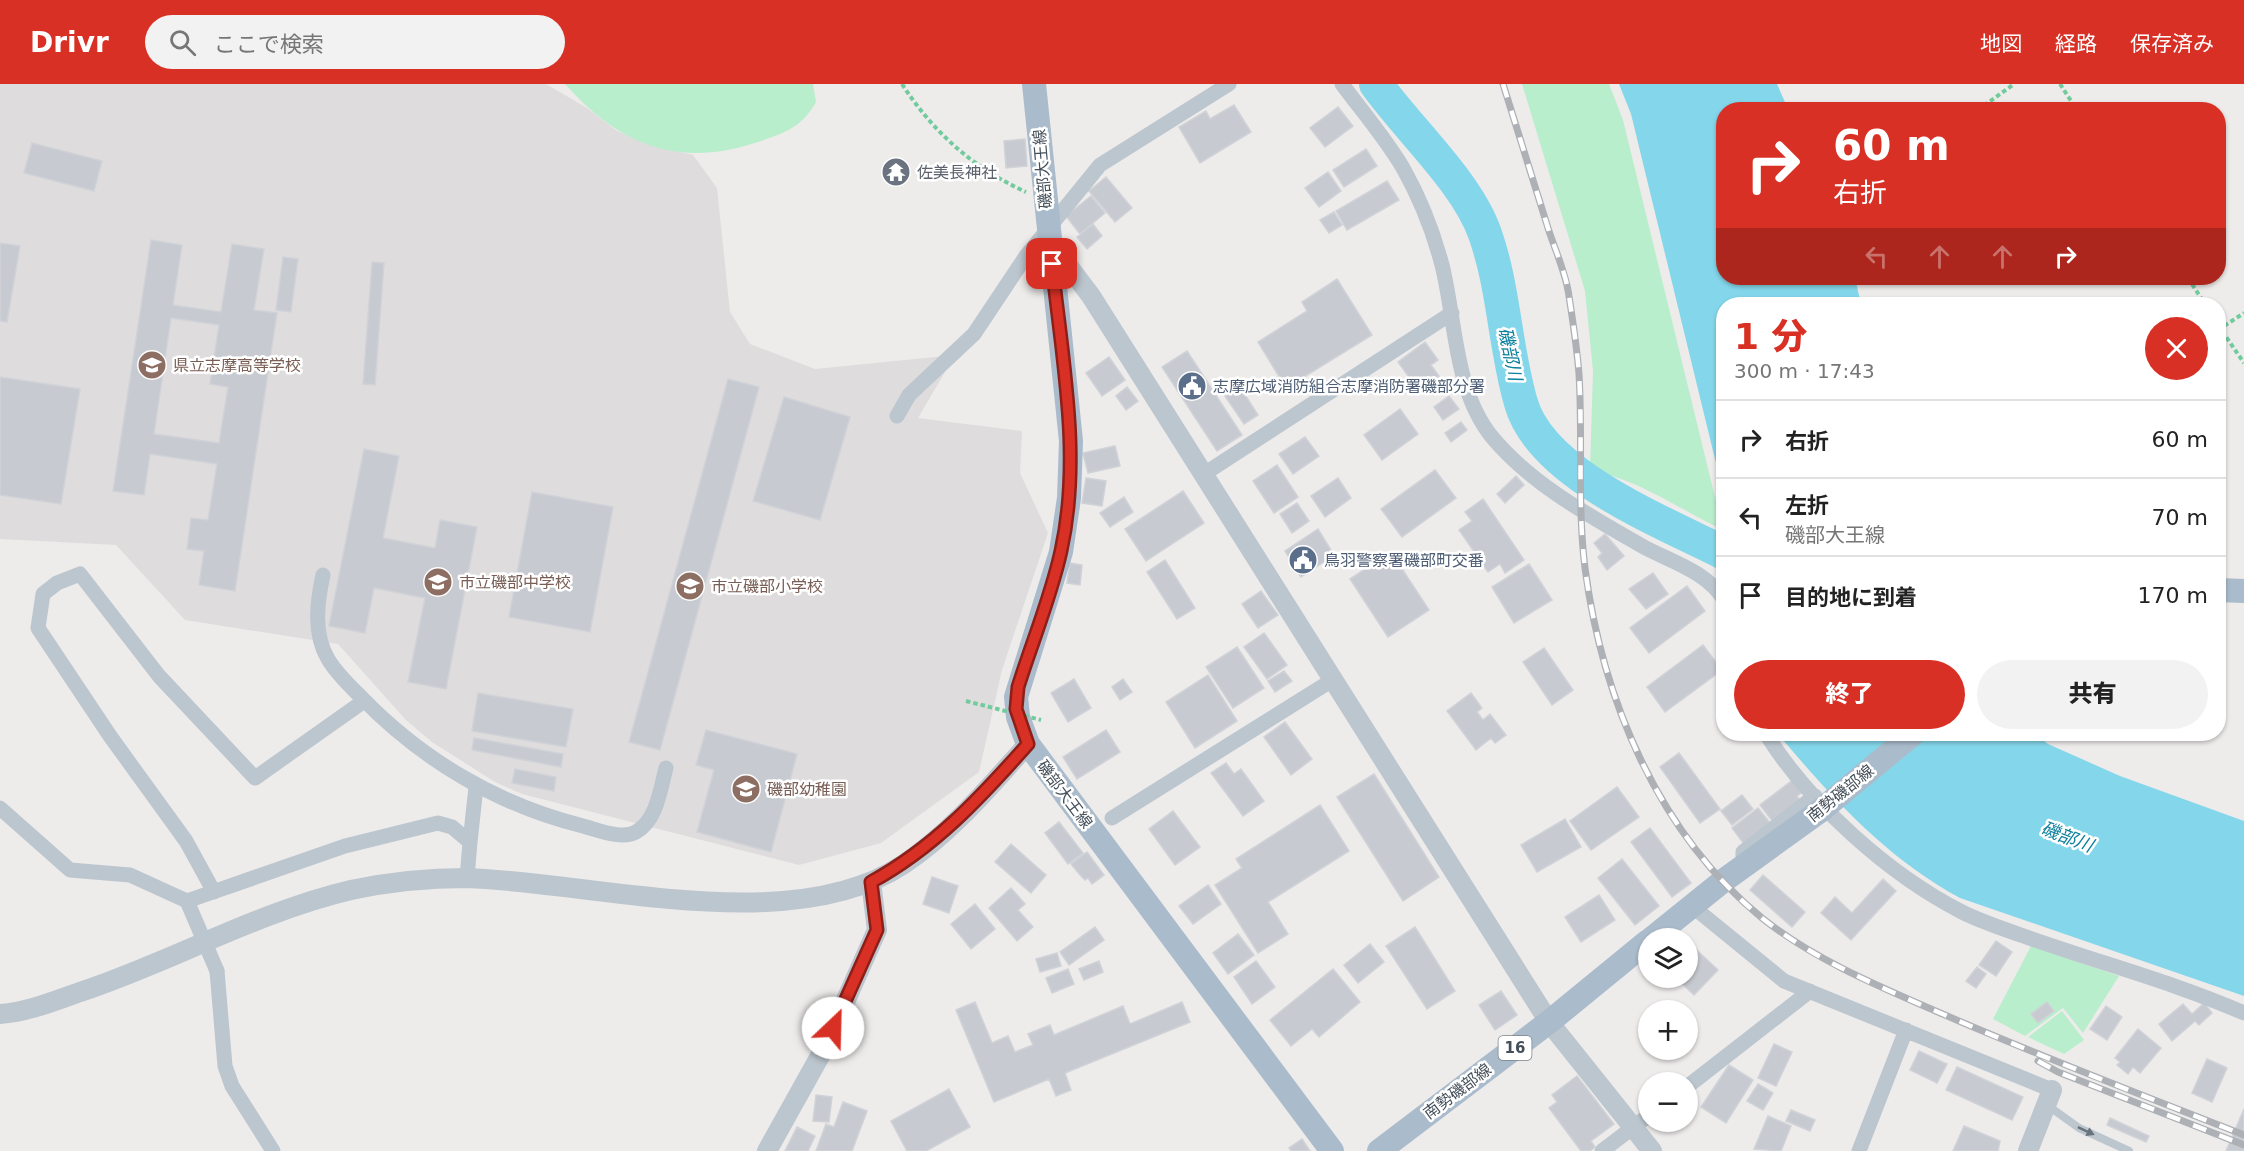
<!DOCTYPE html>
<html lang="ja">
<head>
<meta charset="utf-8">
<style>
	:root { --surface:#fff; --page:#f2f2f2; --text:#222; --muted:#767676; --line:#e0e0e0; --accent:#d93025 }
	body { margin:0; font-family:"DejaVu Sans","Noto Sans JP",sans-serif; background:var(--page); color:var(--text); height:100vh; display:flex; flex-direction:column; font-size:22px; white-space:nowrap }
	* { box-sizing:border-box; margin:0 }
	p { font-size:20px; color:var(--muted) }
	.icon { flex:none; width:33px; height:33px; fill:none; stroke:currentColor; stroke-width:2; stroke-linecap:round; stroke-linejoin:round }
	.map { position:relative; flex:1; overflow:hidden }
	.drawer { position:absolute; left:1716px; top:213px; width:510px; height:444px; display:flex; flex-direction:column; background:var(--surface); border-radius:24px; box-shadow:0 2px 4px #0004 }
	.drawer>* { flex:none }
	.banner { position:absolute; left:1716px; top:18px; width:510px; height:183px; border-radius:24px; box-shadow:0 2px 4px #0004; background:#d93025; color:#fff; overflow:hidden }
	.controls { position:absolute; left:1638px; top:844px; display:grid; gap:12px }
	.controls a { display:grid; place-items:center; width:60px; height:60px; border-radius:50%; background:var(--surface); box-shadow:0 2px 4px #0004; font-size:30px }
	.pin { position:absolute; display:grid; place-items:center; width:51px; height:51px; color:#fff; margin:-26px; border-radius:12px; box-shadow:0 3px 9px #0006 }
	.me { position:absolute; width:66px; margin:-33px; rotate:24deg; stroke-linejoin:round; filter:drop-shadow(0 0 4px #0008) }
	.turn { display:flex; align-items:center; gap:21px; height:126px; padding:0 18px; font-size:27px }
	.turn .icon { width:78px; height:78px; stroke-width:2.5 }
	.turn b { display:block; font-size:42px; line-height:51px }
	.lanes { display:flex; align-items:center; height:57px; padding:0 18px; background:#0003; justify-content:center; gap:30px; direction:ltr }
	.lanes .off { opacity:.35 }
	.round { display:grid; place-items:center; flex:none; width:63px; height:63px; border-radius:32px; background:var(--page) }
	.headline { display:flex; align-items:center; justify-content:space-between; height:102px; padding:0 18px }
	h1 { font-size:36px; font-weight:800; line-height:45px; color:var(--accent) }
	.primary-button { display:flex; gap:12px; margin-top:auto; padding:12px 18px }
	.primary-button a { flex:1; height:69px; border-radius:36px; background:var(--accent); color:#fff; font-size:24px; font-weight:800; line-height:69px; text-align:center }
	.primary-button a+a { background:var(--page); color:var(--text) }
	ul { padding:0; list-style:none }
	li { display:flex; align-items:center; gap:18px; height:78px; padding:0 18px; border-top:2px solid var(--line) }
	li div { flex:1 }
	li b { display:block; font-size:22px }
	li em { font-style:normal }
	header { display:flex; align-items:center; gap:36px; box-sizing:border-box; height:84px; padding:0 30px; background:var(--accent); color:#fff }
	header strong { font-size:28px }
	nav { display:flex; gap:33px; margin-inline-start:auto; font-size:21px }
	.search { width:420px; height:54px; background:var(--page); display:flex; align-items:center; gap:15px; box-sizing:border-box; padding:0 21px; border-radius:33px; color:var(--muted); font-size:22px }
	.map>svg:first-child { display:block }
	.education { fill:#dfdcdd }
	.green { fill:#b8eecc }
	.water { fill:#84d7eb }
	.lines { fill:none; stroke-linecap:round; stroke-linejoin:round }
	.river { stroke:#84d7eb; stroke-width:34 }
	.building { fill:#c8cad1; stroke:#cfd2d7; stroke-width:1.5; fill-rule:evenodd }
	.path { stroke:#70cb9d; stroke-width:4; stroke-dasharray:4.5 3; stroke-linecap:butt }
	.service { stroke:#bcc6ce; stroke-width:8 }
	.minor { stroke:#bcc6ce; stroke-width:15 }
	.tertiary { stroke:#bcc6ce; stroke-width:20 }
	.primary { stroke:#aabbcb; stroke-width:24 }
	.rail-casing { stroke:#adb1b6; stroke-width:7 }
	.rail { stroke:#fff; stroke-width:4.5; stroke-dasharray:14; stroke-linecap:butt }
	.path-bridge { stroke:#70cb9d; stroke-width:4; stroke-dasharray:4.5 3; stroke-linecap:butt }
	.minor-bridge { stroke:#bcc6ce; stroke-width:15 }
	.primary-bridge { stroke:#aabbcb; stroke-width:24 }
	.oneway { fill:#68737c }
	.route-casing { stroke:#8d1f18; stroke-width:15 }
	.route { stroke:#d93025; stroke-width:10 }
	.labels { text-anchor:middle; stroke-width:5; stroke-linejoin:round; paint-order:stroke }
	.shield { fill:#fff; stroke:#7c848b; stroke-width:1.5 }
	.shield-label { font-size:15px; font-weight:bold; fill:#444f59 }
	.street-label { font-size:16px; fill:#444f59; stroke:#fff }
	.worship-label { font-size:16px; fill:#5b616d; stroke:#fff; text-anchor:start }
	.education-label { font-size:16px; fill:#785e54; stroke:#fff; text-anchor:start }
	.service-label { font-size:16px; fill:#4e5e75; stroke:#fff; text-anchor:start }
	.water-label { font-size:18px; font-style:italic; fill:#0c809d; stroke:#fff }
</style>
</head>
<body>
<header>
<strong>Drivr</strong>
<div class="search"><svg class="icon" aria-label="search" viewBox="0 0 24 24"><circle cx="10" cy="10" r="6"/><path d="M15 15l6 6"/></svg>ここで検索</div>
<nav><a>地図</a><a>経路</a><a>保存済み</a></nav>
</header>
<div class="map">
<svg width="2244" height="1067" viewBox="0 0 2244 1067">
	<rect width="100%" height="100%" fill="#eeebeb"/>
	<path class="education" d="M0,0h546l41,24 30,23 37,15 39,9 24,33 13,124 20,32 65,25 140,-14 -37,63 104,13 -2,42 28,60 -46,137 -23,102 -98,71 -82,22 -277,-71 -27,-12 -63,-40 -26,-22 -68,-76 -153,-24 -69,-75 -116,-6z"/>
	<path class="green" d="M565,0h248l3,18c-14,25 -31,31 -58,40 -80,27 -139,3 -193,-58z
		M1522,0h87l14,36 100,410c-48,-23 -79,-48 -133,-60l3,-99 -8,-80z
		M2031,862l88,30 -36,57 -20,-25 -38,28 -32,-17z
		M2062,927l22,29 -20,14 -36,-17z"/>
	<path class="water" d="M1619,0h158l11,25 -64,1v168h131l6,26h-137l-1,188 -92,-378z
		M1778,650h257l13,10 72,32 124,45v175l-284,-98c-74,-40 -129,-101 -182,-164z"/>
	<g class="lines">
		<path class="river" d="M1376,0c32,45 91,98 109,150 19,53 20,115 36,169 20,71 140,118 203,150"/>
	</g>
	<path class="building" d="M1234,21l17,27 -51,31 -21,-36 27,-16 4,8z
		M1338,23l15,19 -28,21 -15,-19z
		M1025,55l2,27 -21,2 -2,-27z
		M32,59l70,18 -8,30 -70,-18z
		M1366,65l11,17 -33,21 -11,-17z
		M1328,88l13,19 -22,16 -14,-19z
		M1106,93l26,31 -17,14 -26,-31z
		M1387,97l12,19 -52,30 -11,-19z
		M1091,112l14,17 -25,21 -14,-18z
		M1334,128l8,13 -13,8 -9,-13z
		M1093,140l9,12 -15,13 -10,-12z
		M151,156l31,5 -9,60 48,7 11,-68 32,5 -10,61 23,3 -42,278 -36,-6 5,-34 -17,-2 4,-31 17,2 9,-56 -67,-10 -6,41 -31,-4zM171,234l48,7 -9,59 18,3 -9,56 -65,-9z
		M0,159l20,3 -13,76 -7,-1z
		M283,173l15,2 -7,53 -15,-2z
		M372,178l12,1 -9,122 -12,-1z
		M1337,195l35,56 -86,53 -28,-46 49,-31 -5,-9z
		M1425,258l13,18 -7,5 8,11 -20,15 -21,-29z
		M1187,267l55,84 -25,16 -55,-84z
		M1109,273l16,23 -23,16 -16,-23z
		M0,293l80,12 -19,115 -61,-9z
		M728,295l31,8 -99,363 -31,-8z
		M1127,303l11,14 -12,9 -10,-14z
		M1240,303l18,28 -14,9 -19,-28z
		M1449,312l10,13 -16,11 -9,-13z
		M784,313l66,20 -30,103 -67,-19z
		M1400,325l18,25 -36,26 -18,-25z
		M1461,338l6,8 -16,12 -6,-9z
		M1305,353l14,19 -26,18 -14,-20z
		M1115,362l5,20 -32,7 -5,-20z
		M364,365l35,7 -16,82 52,10 5,-28 37,7 -31,162 -38,-7 17,-84 -51,-10 -9,45 -36,-7z
		M1277,381l21,32 -24,16 -21,-32z
		M1435,386l21,28 -54,39 -21,-28z
		M1516,392l8,9 -19,18 -8,-9z
		M1086,394l20,3 -4,25 -20,-3z
		M1338,394l13,20 -26,19 -14,-21z
		M1183,407l21,32 -58,38 -21,-32z
		M532,408l81,15 -23,125 -81,-15z
		M1124,413l9,15 -23,15 -10,-14z
		M1483,415l41,61 -19,13 -5,-9 -12,8 -29,-42 13,-9 -7,-9z
		M1297,419l12,18 -17,12 -12,-19z
		M1318,445l16,26 -33,22 -16,-26z
		M1605,450l19,22 -17,14 -9,-13 4,-4 -8,-10z
		M1391,468l38,58 -41,27 -38,-58z
		M1165,476l30,48 -18,11 -30,-47z
		M1070,479l12,2 -2,20 -13,-2z
		M1529,480l23,36 -38,23 -22,-36z
		M1653,489l15,21 -22,15 -17,-20z
		M1687,502l18,25 -56,42 -19,-25z
		M1261,507l17,24 -20,13 -16,-24z
		M1264,549l23,32 -20,14 -23,-32z
		M1703,561l19,25 -57,42 -18,-25z
		M1237,563l27,41 -31,20 -27,-41z
		M1544,564l29,42 -21,15 -29,-43z
		M1284,587l8,10 -17,11 -7,-11z
		M1208,591l29,46 -42,27 -29,-46z
		M1074,595l17,29 -23,14 -17,-29z
		M1123,595l9,13 -12,8 -8,-13z
		M478,609l95,16 -7,38 -94,-16z
		M1471,609l11,15 -5,4 6,8 7,-6 16,21 -11,8 -4,-5 -15,12 -29,-39z
		M1285,638l27,37 -21,16 -27,-38z
		M706,646l91,24 -26,98 -74,-20 17,-62 -18,-5z
		M1106,646l14,22 -43,27 -14,-22z
		M474,654l89,16 -2,13 -89,-17z
		M1679,669l41,56 -20,14 -40,-56z
		M1226,679l8,11 7,-5 23,32 -21,15 -32,-43z
		M515,685l41,8 -2,14 -42,-8z
		M1374,690l65,103 -36,24 -66,-104z
		M1794,695l10,12 -7,5 3,4 -27,22 -13,-17z
		M1617,703l22,30 -48,33 -21,-29z
		M1742,711l11,14 -21,16 -11,-14z
		M1320,721l29,46 -81,51 20,32 -30,19 -43,-68 27,-17 -6,-9z
		M1758,724l12,15 -26,21 -12,-16z
		M1173,727l27,36 -25,18 -26,-36z
		M1565,735l16,28 -44,25 -16,-27z
		M1059,738l24,31 -15,11 -23,-31z
		M1650,744l41,55 -19,14 -41,-55z
		M1011,760l35,31 -15,18 -36,-31z
		M1087,768l17,23 -12,9 -4,-6 -3,2 -5,-5 -9,-11z
		M1622,775l37,47 -24,19 -37,-47z
		M1763,791l42,37 -13,15 -42,-37z
		M932,793l26,9 -9,27 -26,-9z
		M1883,795l13,12 -45,49 -30,-27 14,-16 17,16z
		M1208,801l13,19 -28,20 -14,-18z
		M1011,804l14,16 -7,6 15,17 -16,14 -28,-33z
		M1599,811l16,25 -34,22 -16,-25z
		M975,820l20,25 -24,20 -20,-25z
		M1095,843l9,13 -35,25 -9,-13z
		M1415,843l40,64 -28,18 -41,-63z
		M1238,850l16,21 -26,19 -15,-21z
		M1996,857l16,11 -16,24 -17,-11z
		M1688,858l30,28 -24,25 -18,-17h12z
		M1370,860l14,18 -26,21 -14,-18z
		M1057,869l4,13 -21,6 -4,-13z
		M1099,877l4,11 -19,8 -5,-11z
		M1256,877l19,26 -23,17 -18,-27z
		M1977,883l9,7 -10,14 -10,-7z
		M1068,885l6,15 -22,9 -6,-15z
		M1333,885l27,33 -41,35 -7,-8 -21,17 -21,-26z
		M1501,907l16,24 -22,15 -16,-25z
		M975,918l17,41 16,-7 7,16 18,-7 -5,-11 22,-9 4,10 69,-29 7,18 52,-22 8,20 -125,51 6,17 -15,6 -7,-17 -55,23 -38,-92z
		M2047,918l7,9 -16,12 -7,-9z
		M2204,919l8,10 -13,12 -4,-4 -23,20 -13,-17 24,-20 9,10z
		M2106,922l16,11 -15,23 -17,-11z
		M2138,945l23,19 -21,25 -7,-6 -5,7 -11,-9 3,-3 -5,-4z
		M1774,960l18,8 -16,34 -18,-8z
		M1919,967l28,13 -10,19 -27,-13z
		M2207,975l20,9 -15,34 -20,-9z
		M1729,981l24,15 -27,43 -25,-16z
		M1957,983l66,30 -11,23 -66,-30z
		M1577,992l37,48 -23,17 4,6 -5,4h-9l-32,-43 8,-6 -5,-7z
		M1758,1000l15,9 -10,17 -16,-9z
		M949,1005l21,38 -44,24h-19l-16,-30z
		M816,1011l16,2 -3,25 -16,-1z
		M843,1018l24,9 -15,40h-36l10,-27 8,3z
		M2244,1025v42h-18z
		M1791,1026l24,10 -5,11 -24,-10z
		M1768,1032l23,10 -10,25 -27,-2z
		M2110,1034l39,18 -3,6 -39,-17z
		M1964,1042l36,15 -2,10h-45z
		M797,1043l18,9 -7,15h-23z
		M1302,1055l8,12h-19l-2,-3z"/>
	<g class="lines">
		<path class="path" d="M902,0c31,48 71,84 124,108
			M2060,0l17,26
			M1978,26l36,-26
			M2188,194l17,26
			M2218,241l26,38
			M2218,246l26,-17"/>
		<path class="service" d="M2047,1021l32,23 50,23"/>
		<path class="minor" d="M1342,0c20,27 44,55 61,84 17,30 30,63 39,97 14,56 12,125 50,172 39,47 98,79 150,109 27,15 65,25 82,54
			M897,332l12,-21 65,-61 52,-78 74,-91 129,-81
			M1204,390l248,-161
			M323,491c-6,27 -10,59 5,84 8,14 22,27 33,38 61,63 137,108 222,129 15,4 39,14 53,6 21,-12 24,-42 30,-64
			M1766,650c44,70 122,140 196,178 24,12 51,20 76,29 69,24 140,43 206,72
			M0,724l70,62 60,5 57,26 158,-55 93,-23 14,4 18,15 -3,36
			M1112,734l222,-139
			M470,758l6,-55
			M1743,773v-5l72,-56
			M214,808l-28,-51 -76,-105 -72,-108 5,-34 14,-11 23,-9 79,102 96,102 109,-77
			M1692,822l92,75 268,109
			M217,887l8,95 7,20 41,65
			M1688,1002l122,-95
			M1602,1067l46,-35
			M1859,1067l47,-121"/>
		<path class="tertiary" d="M1050,158l41,54 458,726 103,129
			M0,930c28,-2 54,-13 80,-22 91,-30 177,-80 271,-102 37,-8 77,-12 116,-12 127,4 325,61 437,-14 48,-32 86,-78 124,-120
			M767,1067l58,-104 52,-117 -6,-48
			M2028,1067l24,-61"/>
		<path class="primary" d="M1034,0l37,357 -2,57 -8,54 -45,145 2,20 10,27 304,407
			M2218,506l26,1
			M1651,855l72,-58 97,-70
			M1379,1067l170,-129 99,-81"/>
		<g class="rail-casing">
			<path id="rail" d="M1503,0c15,48 30,96 45,144 7,22 18,45 21,68 4,26 8,52 10,78 4,65 -2,130 6,194 17,130 73,265 177,350 51,41 116,68 176,94 101,44 204,83 306,123
				M2038,977l20,11 186,73"/>
		</g>
		<use href="#rail" class="rail"/>
		<path class="path-bridge" d="M966,617l75,19"/>
		<path class="minor-bridge" d="M187,817l30,70"/>
		<path class="primary-bridge" d="M1820,727l93,-77"/>
	</g>
	<defs><path id="oneway-solid" d="M-6-.8H1V-3.2L6.5 0L1 3.2V.8H-6Z" transform="scale(1.5)"/></defs>
	<use class="oneway" href="#oneway-solid" transform="translate(2086 1047) rotate(25)"/>
	<g class="lines">
		<g class="route-casing">
			<path id="route" d="M833,944l44,-98 -6,-48c63,-34 110,-85 157,-138l-12,-35 2,-22c14,-45 33,-90 43,-136 21,-94 1,-192 -9,-287"/>
		</g>
		<use href="#route" class="route"/>
	</g>
	<defs>
		<g id="temple-disc" transform="scale(1.5)"><circle r="9.5" fill="#6b7280" stroke="#fff"/><path d="M0-6L5-2H3V0L6.5 2.5H4V6H1.5V3h-3V6H-4V2.5H-6.5L-3 0V-2H-5Z" fill="#fff"/></g>
		<g id="school-disc" transform="scale(1.5)"><circle r="9.5" fill="#8d6e63" stroke="#fff"/><path d="M0-5L7-2L0 1L-7-2ZM-4 1L0 2.5L4 1V4Q0 6-4 4Z" fill="#fff"/></g>
		<g id="civic-disc" transform="scale(1.5)"><circle r="9.5" fill="#5c6f8a" stroke="#fff"/><path d="M-.6-6.5H3V-4.5H.6V-3L4-1V1h2V6H-6V1h2V-1L-.6-3ZM-1.2 2.5V6h2.4V2.5Z" fill="#fff"/></g>
	</defs>
	<g fill-rule="evenodd">
		<use href="#temple-disc" x="896" y="88"/>
		<use href="#school-disc" x="152" y="281"/>
		<use href="#civic-disc" x="1192" y="302"/>
		<use href="#civic-disc" x="1303" y="476"/>
		<use href="#school-disc" x="438" y="498"/>
		<use href="#school-disc" x="690" y="502"/>
		<use href="#school-disc" x="746" y="705"/>
	</g>
	<g class="labels">
		<rect class="shield" x="1498.5" y="952" width="33" height="24" rx="4.5"/>
		<g class="shield-label">
			<text x="1515" y="969">16</text>
		</g>
		<g class="street-label">
			<text transform="translate(1042 85) rotate(-95)" y="6">磯部大王線</text>
			<text transform="translate(1840 709) rotate(-39)" y="6">南勢磯部線</text>
			<text transform="translate(1065 710) rotate(53)" y="6">磯部大王線</text>
			<text transform="translate(1457 1007) rotate(-37)" y="6">南勢磯部線</text>
		</g>
		<g class="worship-label">
			<text x="917" y="94">佐美長神社</text>
		</g>
		<g class="education-label">
			<text x="173" y="287">県立志摩高等学校</text>
			<text x="459" y="504">市立磯部中学校</text>
			<text x="711" y="508">市立磯部小学校</text>
			<text x="767" y="711">磯部幼稚園</text>
		</g>
		<g class="service-label">
			<text x="1213" y="308">志摩広域消防組合志摩消防署磯部分署</text>
			<text x="1324" y="482">鳥羽警察署磯部町交番</text>
		</g>
		<g class="water-label">
			<text transform="translate(1510 270) rotate(78)" y="6">磯部川</text>
			<text transform="translate(2067 753) rotate(21)" y="6">磯部川</text>
		</g>
	</g>
</svg>
<div class="controls">
<a><svg class="icon" aria-label="layers" viewBox="0 0 24 24"><path d="M12 4l9 5-9 5-9-5zM3 14l9 5 9-5"/></svg></a>
<a>+</a>
<a>−</a>
</div>
<div class="pin" style="left:1052px;top:180px;background:#d93025"><svg class="icon" aria-label="arrive" viewBox="0 0 24 24"><path d="M6 21V4h12l-3 4 3 4H6"/></svg></div>
<svg class="me" style="left:833px;top:944px" viewBox="-20 -20 40 40"><circle r="19" fill="#fff"/><path d="M0-13L10 11 0 6-10 11z" fill="#d93025"/></svg>
<div class="banner">
<div class="turn"><svg class="icon" aria-label="right" viewBox="0 0 24 24"><path d="M7 20v-9h11M14 6l5 5-5 5"/></svg><div><b>60 m</b>右折</div></div>
<div class="lanes"><svg class="icon off" aria-label="left" viewBox="0 0 24 24"><path d="M17 20v-9H6M10 6l-5 5 5 5"/></svg><svg class="icon off" aria-label="ahead" viewBox="0 0 24 24"><path d="M12 20V5M6 11l6-6 6 6"/></svg><svg class="icon off" aria-label="ahead" viewBox="0 0 24 24"><path d="M12 20V5M6 11l6-6 6 6"/></svg><svg class="icon" aria-label="right" viewBox="0 0 24 24"><path d="M7 20v-9h11M14 6l5 5-5 5"/></svg></div>
</div>
<section class="drawer">
<div class="headline"><div><h1>1 分</h1><p>300 m · 17:43</p></div><a class="round" style="background:#d93025;color:#fff"><svg class="icon" aria-label="close" viewBox="0 0 24 24"><path d="M6 6l12 12M18 6L6 18"/></svg></a></div>
<ul>
<li><svg class="icon" aria-label="right" viewBox="0 0 24 24"><path d="M7 20v-9h11M14 6l5 5-5 5"/></svg><div><b>右折</b></div><em>60 m</em></li>
<li><svg class="icon" aria-label="left" viewBox="0 0 24 24"><path d="M17 20v-9H6M10 6l-5 5 5 5"/></svg><div><b>左折</b><p>磯部大王線</p></div><em>70 m</em></li>
<li><svg class="icon" aria-label="arrive" viewBox="0 0 24 24"><path d="M6 21V4h12l-3 4 3 4H6"/></svg><div><b>目的地に到着</b></div><em>170 m</em></li>
</ul>
<div class="primary-button"><a>終了</a><a>共有</a></div>
</section>
</div>
</body>
</html>
